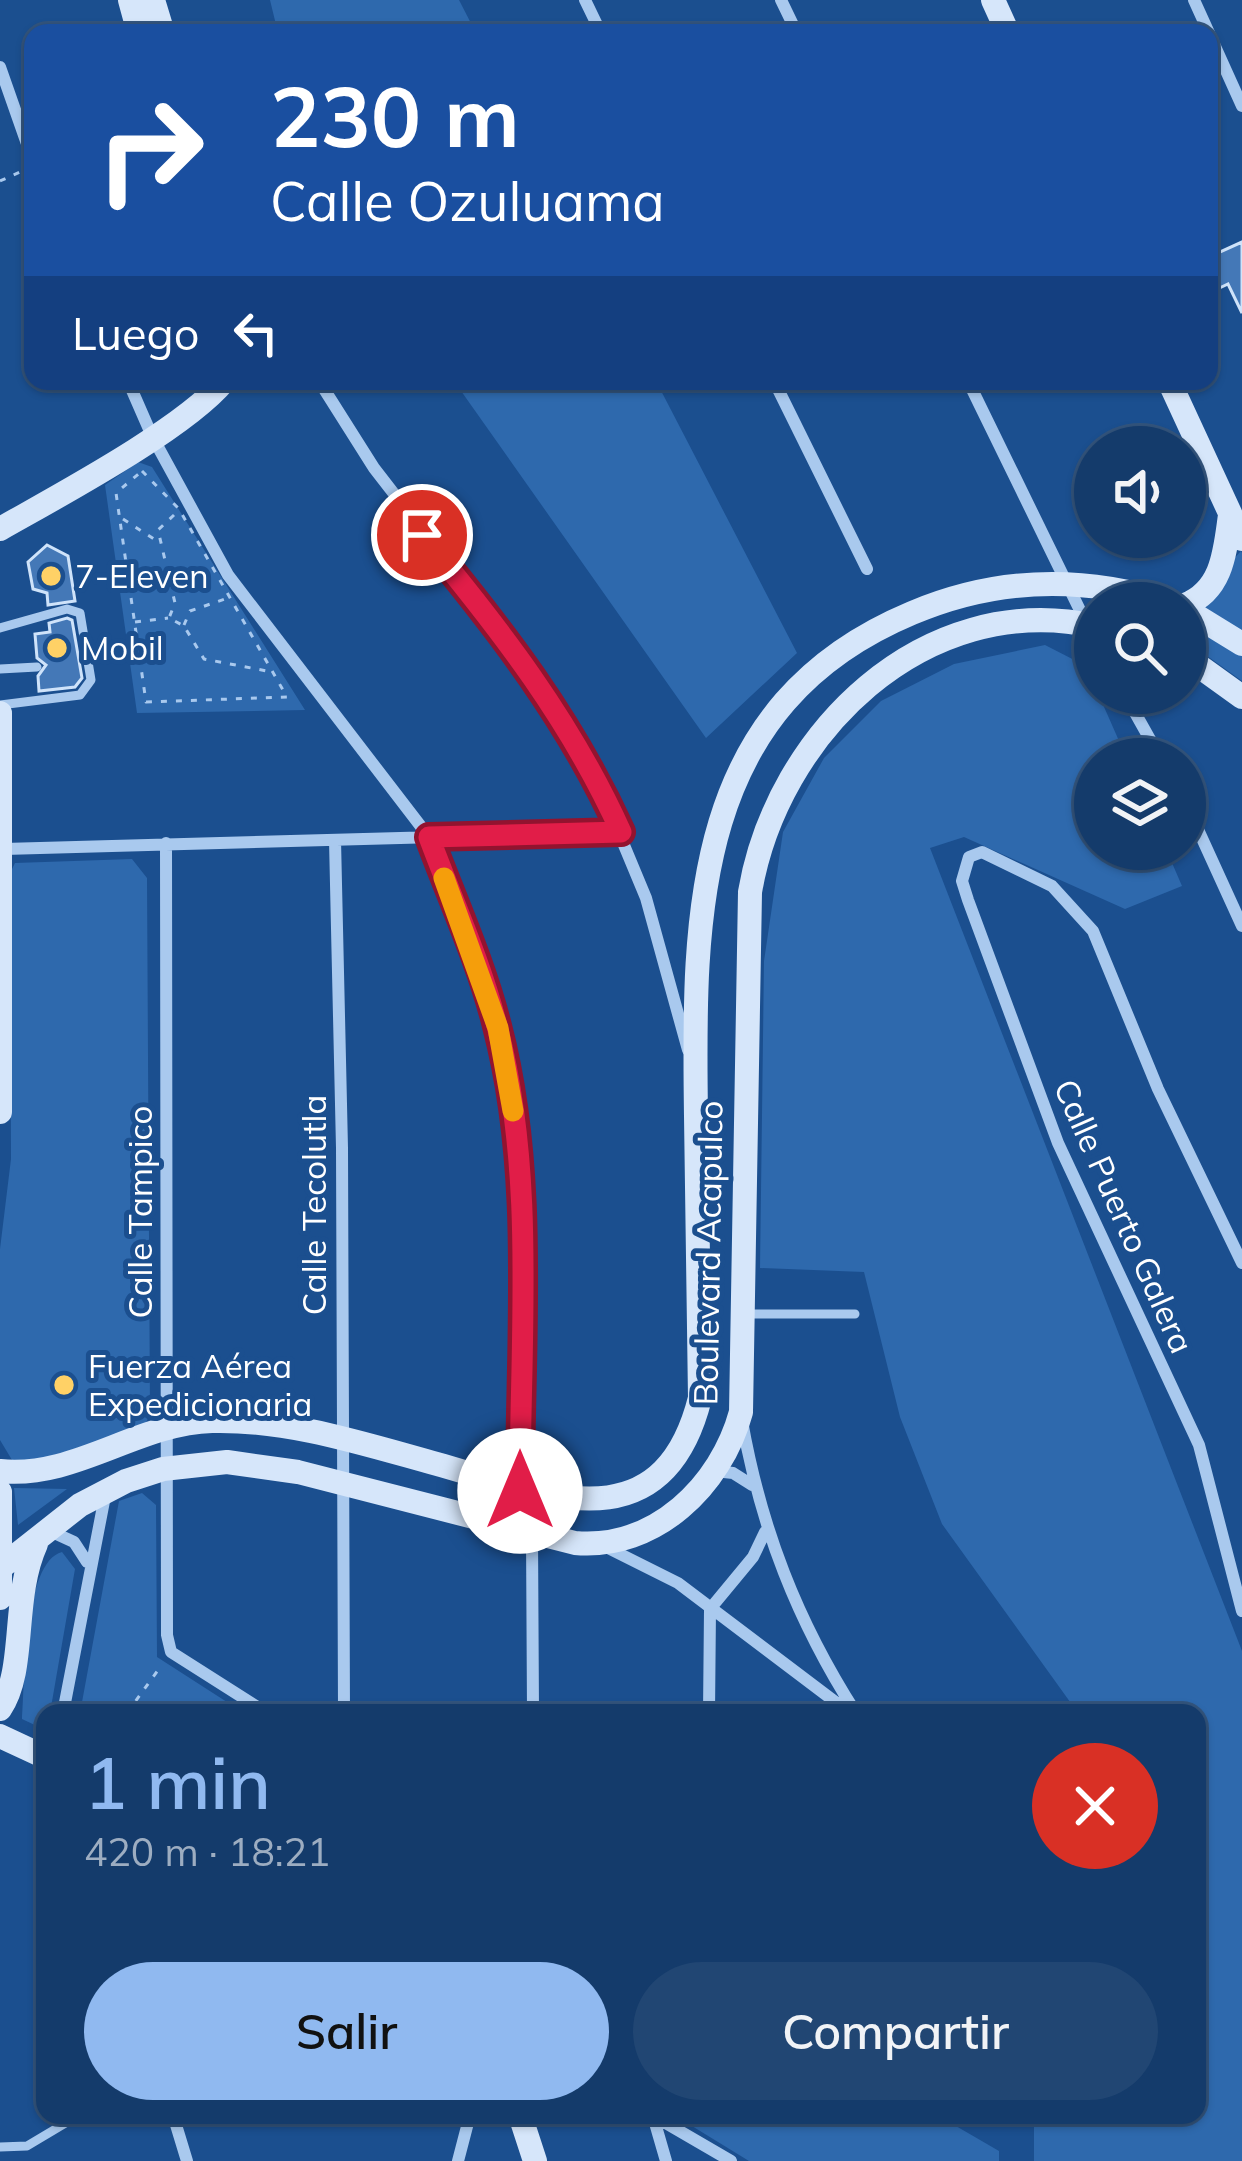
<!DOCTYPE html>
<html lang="es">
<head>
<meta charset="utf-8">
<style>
	:root { --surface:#143b6b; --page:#214673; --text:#f1f3f6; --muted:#9dadc1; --line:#33557e; --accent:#90b9f0 }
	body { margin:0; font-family:Mulish,sans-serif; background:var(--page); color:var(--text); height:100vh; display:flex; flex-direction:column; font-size:45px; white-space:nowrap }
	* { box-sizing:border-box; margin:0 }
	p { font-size:39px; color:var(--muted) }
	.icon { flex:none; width:66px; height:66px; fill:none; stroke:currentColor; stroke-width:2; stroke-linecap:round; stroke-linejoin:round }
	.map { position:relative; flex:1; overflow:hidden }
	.drawer { position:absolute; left:36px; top:1704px; width:1170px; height:420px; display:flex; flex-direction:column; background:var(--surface); border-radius:24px; box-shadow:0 3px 9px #0004,0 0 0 3px var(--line) }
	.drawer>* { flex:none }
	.banner { position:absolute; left:24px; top:24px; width:1194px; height:366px; border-radius:24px; box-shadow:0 3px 9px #0004,0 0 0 3px var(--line); background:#1a4fa0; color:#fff; overflow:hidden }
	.buttons { position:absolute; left:1074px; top:426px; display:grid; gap:24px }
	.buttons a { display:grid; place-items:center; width:132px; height:132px; border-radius:50%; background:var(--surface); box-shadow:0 3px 9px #0004,0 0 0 3px var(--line); font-size:60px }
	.pin { position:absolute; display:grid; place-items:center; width:102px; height:102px; color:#fff; margin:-51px; border:6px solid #fff; border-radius:50%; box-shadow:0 3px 12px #0007 }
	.me { position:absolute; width:132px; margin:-66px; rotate:0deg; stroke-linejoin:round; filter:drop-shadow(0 0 9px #0008) }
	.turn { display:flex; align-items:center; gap:42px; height:252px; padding:0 48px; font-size:54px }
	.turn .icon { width:156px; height:156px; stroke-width:2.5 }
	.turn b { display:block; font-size:84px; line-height:102px }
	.then { display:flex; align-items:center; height:114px; padding:0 48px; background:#0003; gap:24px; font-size:45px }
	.round { display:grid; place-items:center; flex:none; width:126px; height:126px; border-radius:63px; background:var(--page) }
	.summary { display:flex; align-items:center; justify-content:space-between; height:204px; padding:0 48px }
	h1 { font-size:72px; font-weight:600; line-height:90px; color:var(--accent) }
	.action { display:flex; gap:24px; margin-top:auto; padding:24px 48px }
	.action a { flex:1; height:138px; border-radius:72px; background:var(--accent); color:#111; font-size:48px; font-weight:600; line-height:138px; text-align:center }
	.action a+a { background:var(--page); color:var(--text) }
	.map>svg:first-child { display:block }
	.green { fill:#2e69ad }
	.building { fill:#4478b7; stroke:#cfe3fa; stroke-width:3 }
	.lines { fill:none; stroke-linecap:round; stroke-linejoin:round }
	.path { stroke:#a9c9ee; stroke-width:3; stroke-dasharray:6 9; stroke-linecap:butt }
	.lane { stroke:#a9c9ee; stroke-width:9 }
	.street { stroke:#a9c9ee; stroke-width:12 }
	.secondary { stroke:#d6e6fa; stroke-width:24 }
	.route-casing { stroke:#92132f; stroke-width:30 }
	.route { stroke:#e11d48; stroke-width:21 }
	.slow { stroke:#f59e0b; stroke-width:21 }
	.poi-dot { fill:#ffd166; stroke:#1b4f8f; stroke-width:4.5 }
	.labels { text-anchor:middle; stroke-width:10; stroke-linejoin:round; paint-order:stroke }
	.poi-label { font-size:33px; fill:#fff; stroke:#1b4f8f; text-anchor:start }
	.street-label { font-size:33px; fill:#fff; stroke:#1b4f8f }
</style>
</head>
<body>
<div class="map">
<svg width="1242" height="2161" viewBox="0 0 1242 2161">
	<rect width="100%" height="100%" fill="#1b4f8f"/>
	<path class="green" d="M270,0h189l17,33h-198z
		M454,381h202l141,272 -91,85z
		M138,462l14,5 153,243 -168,3 -32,-228z
		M1241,551l1,2v128l-57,-41v-27z
		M1045,645l41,21 41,93h-32v90h71l16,37 -57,23 -161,-72 -34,11 312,803v510h-208v-46h163v-402h-119l-136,-189 -42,-107 -36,-145 -104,-4 4,-307 19,-129 41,-74 57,-57 73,-37z
		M132,859l15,19 3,535 -4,10 -103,44 -31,-7 -12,-20v-191l11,-90 -1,-286 5,-10z
		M14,1488l53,1 -49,36z
		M142,1493l14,12 1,152 87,56h-164l39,-212z
		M62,1552l13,17 -25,144 -11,14 -17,-8c3,-35 1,-157 40,-167z
		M674,2115h263l62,36v10h-250z"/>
	<path class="building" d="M1242,242v71l-14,-29 -19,9v-36z
		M47,545l21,11 7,45 -27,4 -1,-12 -14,-4 -5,-27z
		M67,618l5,2 10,58 -7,9 -36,4 -1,-15 8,-11 -9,-7 -2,-24 15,-2 -1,-9z"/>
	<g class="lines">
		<path class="path" d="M0,181l20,-9
			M142,471l37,38 108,188 -141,5 -30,-209z
			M174,515l-16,15 17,73 -6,15 15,8 20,33 68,13
			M123,519l37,24
			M135,622l33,-4
			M184,625l6,-14 38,-13
			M127,1713l34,-47"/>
		<path class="lane" d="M0,628l67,-19 13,4 11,67 -11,15 -80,10
			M0,669l37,-2
			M746,1314h109
			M0,2147l27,-1 52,-31"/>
		<path class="street" d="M585,0l16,33
			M781,0l16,33
			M1194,0l15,33
			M1209,33l33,73
			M0,67l33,94
			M128,381l24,55 76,139 201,262 44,117 25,73 15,76 7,117v270
			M319,381l55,87 155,200 60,93 57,137 42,152
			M774,381l93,188
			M968,381l127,260
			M1124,693l37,66
			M1185,801l57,125
			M335,840l7,308 2,565
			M166,843l1,792 4,17 96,61
			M4,849l617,-17
			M1242,1263l-84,-174 -65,-158 -41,-45 -70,-34 -13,5 -7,24 6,19 90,243 141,302 43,166
			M742,1421c19,107 55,200 114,292
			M715,1471l18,2 19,12
			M50,1531l24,11 13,20
			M532,1535l1,178
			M604,1546l74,37 172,130
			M63,1713l42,-217
			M709,1713l1,-104 43,-52 12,-25
			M173,2115l14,46
			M652,2115l79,46
			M1018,2115v1
			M653,2116l13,45
			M458,2161l12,-46"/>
		<path class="secondary" d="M130,0l9,33
			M153,0l10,33
			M993,0l15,33
			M1169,381l73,158
			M0,529c58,-33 184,-100 224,-148
			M1185,605c38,-15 40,-54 45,-90
			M1185,609l57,35
			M1185,656l57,41
			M0,713v399
			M0,1471c75,8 137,-48 212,-50 76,-2 152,23 225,43 104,29 225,85 263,-66 -2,-94 -3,-188 -4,-282 -3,-204 -4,-411 216,-503 85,-36 170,-38 258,-10
			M0,1492v106
			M0,1568l80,-63 46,-24 37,-12 64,-7 71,10 277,71c80,7 146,-57 166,-131l9,-520c27,-158 173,-303 345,-266
			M0,1709c27,-40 11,-110 36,-165
			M0,1736l45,21
			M520,2115l15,46"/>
	</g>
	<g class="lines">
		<g class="route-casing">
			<path id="route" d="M422,535c78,94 149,186 199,297l-192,5c23,62 52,125 68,189 39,149 23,312 23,465"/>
		</g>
		<use href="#route" class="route"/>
		<path class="slow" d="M444,878l54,150 15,83"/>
	</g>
	<g class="poi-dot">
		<circle cx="51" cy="576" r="12"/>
		<circle cx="57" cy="648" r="12"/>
		<circle cx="64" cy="1385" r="12"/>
	</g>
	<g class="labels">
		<g class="poi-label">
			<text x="75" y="588">7-Eleven</text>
			<text x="81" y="660">Mobil</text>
			<text x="88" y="1378">Fuerza Aérea<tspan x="88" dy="38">Expedicionaria</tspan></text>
		</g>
		<g class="street-label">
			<text transform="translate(314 1205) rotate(-90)" y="12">Calle Tecolutla</text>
			<text transform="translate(140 1212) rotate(-90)" y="12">Calle Tampico</text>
			<text transform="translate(1124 1216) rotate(66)" y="12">Calle Puerto Galera</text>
			<text transform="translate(708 1253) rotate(-89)" y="12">Boulevard Acapulco</text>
		</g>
	</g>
</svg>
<div class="buttons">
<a><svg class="icon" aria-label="sound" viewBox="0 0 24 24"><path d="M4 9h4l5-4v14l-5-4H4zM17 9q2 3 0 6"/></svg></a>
<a><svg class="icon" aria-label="search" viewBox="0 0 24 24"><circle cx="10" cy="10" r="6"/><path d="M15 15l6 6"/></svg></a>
<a><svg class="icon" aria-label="layers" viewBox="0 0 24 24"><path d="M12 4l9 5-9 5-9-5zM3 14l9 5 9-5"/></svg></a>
</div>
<div class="pin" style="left:422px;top:535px;background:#d93025"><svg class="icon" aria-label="arrive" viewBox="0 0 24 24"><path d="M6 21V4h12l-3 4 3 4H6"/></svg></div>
<svg class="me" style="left:520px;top:1491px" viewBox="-20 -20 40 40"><circle r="19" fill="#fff"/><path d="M0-13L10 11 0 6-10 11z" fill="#e11d48"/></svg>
<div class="banner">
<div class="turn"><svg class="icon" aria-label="right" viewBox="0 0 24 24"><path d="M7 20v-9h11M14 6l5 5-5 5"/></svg><div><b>230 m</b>Calle Ozuluama</div></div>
<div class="then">Luego<svg class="icon" aria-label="left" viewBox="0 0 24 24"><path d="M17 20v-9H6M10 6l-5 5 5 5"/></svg></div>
</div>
<section class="drawer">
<div class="summary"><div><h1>1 min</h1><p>420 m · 18:21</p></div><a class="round" style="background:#d93025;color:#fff"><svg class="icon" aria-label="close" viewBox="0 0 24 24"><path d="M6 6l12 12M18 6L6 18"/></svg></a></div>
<div class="action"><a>Salir</a><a>Compartir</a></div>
</section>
</div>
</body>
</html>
